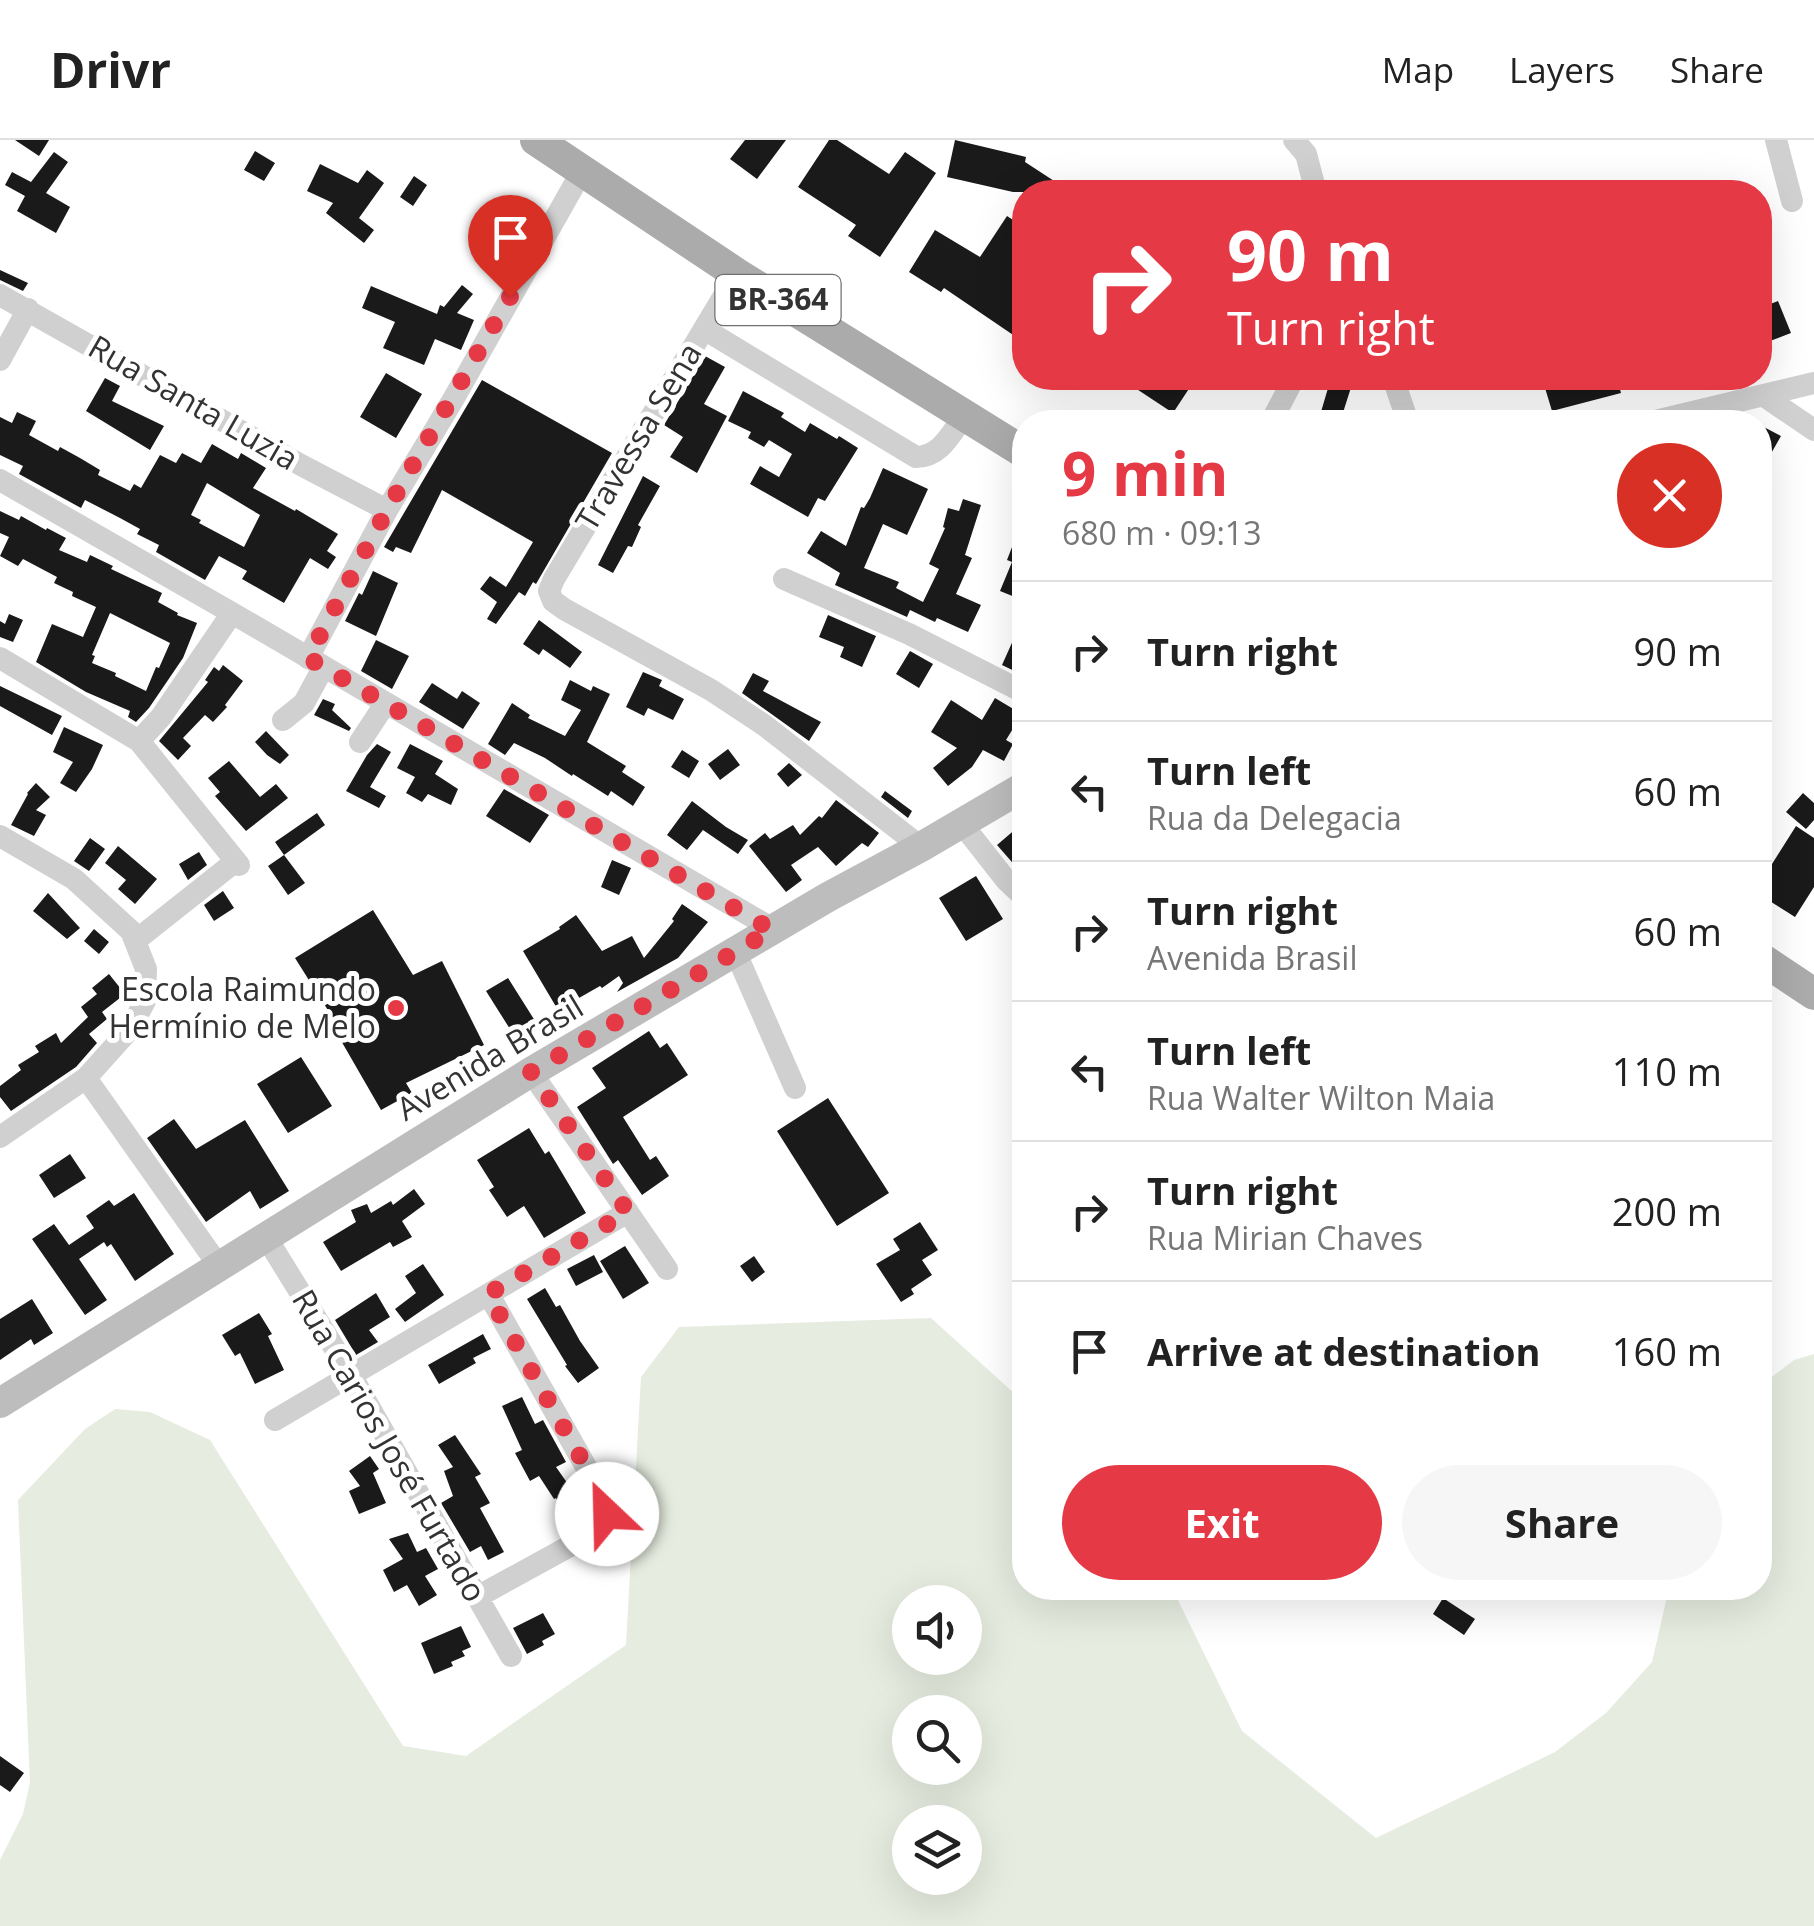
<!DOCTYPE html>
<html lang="en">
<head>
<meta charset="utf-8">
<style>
	:root { --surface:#fff; --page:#f6f6f6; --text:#222; --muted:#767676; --line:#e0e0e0; --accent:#e63946 }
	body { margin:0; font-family:"Open Sans",sans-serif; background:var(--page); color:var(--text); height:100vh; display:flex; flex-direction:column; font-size:38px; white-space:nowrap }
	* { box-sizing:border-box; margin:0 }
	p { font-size:32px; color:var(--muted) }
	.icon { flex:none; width:55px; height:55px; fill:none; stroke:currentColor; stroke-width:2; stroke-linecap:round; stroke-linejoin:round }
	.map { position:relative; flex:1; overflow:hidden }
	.sheet { position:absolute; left:1012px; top:270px; width:760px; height:1190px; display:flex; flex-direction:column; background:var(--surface); border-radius:40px; box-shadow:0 10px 40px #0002 }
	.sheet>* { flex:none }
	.banner { position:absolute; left:1012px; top:40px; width:760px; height:210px; border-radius:40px; box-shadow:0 10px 40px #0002; background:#e63946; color:#fff; overflow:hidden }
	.tools { position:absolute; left:892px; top:1445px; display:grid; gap:20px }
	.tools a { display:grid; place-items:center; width:90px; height:90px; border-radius:50%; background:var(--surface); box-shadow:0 10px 40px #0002; font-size:50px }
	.pin { position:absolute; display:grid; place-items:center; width:85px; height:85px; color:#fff; margin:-102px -42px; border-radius:50% 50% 50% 0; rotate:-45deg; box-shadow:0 0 10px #0007 }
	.pin .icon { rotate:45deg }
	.me { position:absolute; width:110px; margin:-55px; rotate:336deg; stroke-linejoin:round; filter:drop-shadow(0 0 8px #0008) }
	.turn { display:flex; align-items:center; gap:35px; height:210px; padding:0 50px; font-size:45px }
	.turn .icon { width:130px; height:130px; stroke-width:2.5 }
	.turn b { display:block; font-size:70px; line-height:85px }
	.round { display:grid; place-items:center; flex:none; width:105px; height:105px; border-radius:52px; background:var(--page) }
	.summary { display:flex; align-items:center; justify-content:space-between; height:170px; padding:0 50px }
	h1 { font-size:60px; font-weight:700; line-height:75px; color:var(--accent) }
	.cta { display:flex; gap:20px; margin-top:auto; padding:20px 50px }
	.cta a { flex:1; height:115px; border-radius:60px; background:var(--accent); color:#fff; font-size:40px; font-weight:700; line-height:115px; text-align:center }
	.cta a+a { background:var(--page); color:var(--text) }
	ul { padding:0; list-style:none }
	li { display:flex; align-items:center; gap:30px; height:140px; padding:0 50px; border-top:2px solid var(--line) }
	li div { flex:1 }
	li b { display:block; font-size:38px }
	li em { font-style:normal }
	header { display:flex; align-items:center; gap:60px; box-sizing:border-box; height:140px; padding:0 50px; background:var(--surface); border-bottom:2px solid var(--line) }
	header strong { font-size:48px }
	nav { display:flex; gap:55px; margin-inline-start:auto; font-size:35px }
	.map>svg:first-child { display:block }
	.green { fill:#e6ecdf; fill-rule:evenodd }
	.building { fill:#1a1a1a; fill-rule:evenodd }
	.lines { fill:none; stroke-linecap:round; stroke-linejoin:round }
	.street { stroke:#d0d0d0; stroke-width:22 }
	.secondary { stroke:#bdbdbd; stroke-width:30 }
	.primary { stroke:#ababab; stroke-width:32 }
	.route { stroke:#e63946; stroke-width:18; stroke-dasharray:0 32.4 }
	.poi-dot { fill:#e63946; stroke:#fff; stroke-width:4 }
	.labels { text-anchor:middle; stroke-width:10; stroke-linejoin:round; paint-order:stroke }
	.shield { fill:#fff; stroke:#707070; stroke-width:2.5 }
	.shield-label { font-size:30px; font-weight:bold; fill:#333 }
	.street-label { font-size:32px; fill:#333; stroke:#fff }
	.poi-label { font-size:32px; fill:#333; stroke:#fff; text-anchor:end }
</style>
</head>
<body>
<header>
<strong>Drivr</strong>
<nav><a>Map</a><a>Layers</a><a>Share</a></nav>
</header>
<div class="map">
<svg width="1814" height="1786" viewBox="0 0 1814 1786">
	<rect width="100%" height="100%" fill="#fff"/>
	<path class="green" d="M931,1178l94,85v185h147l70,143 134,107 179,-86 51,-39 46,-51 17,-74h91v-202l34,-26 20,-6v572h-1814v-66l23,-46 7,-31 -12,-283 67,-71 30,-20 35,3 60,28 193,306 63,10 160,-111 15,-268 38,-50zM910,1462h55v56h-55zM910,1572h55v56h-55zM910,1682h55v56h-55z"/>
	<path class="building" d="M15,0h34l-10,16z
		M745,0h41l-29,39 -27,-20z
		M829,0h8l52,34 16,-22 31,21 -56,84 -32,-21 8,-11 -58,-38z
		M955,0l71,17 -1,5 46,30h-58l-66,-15z
		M255,11l20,12 -11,18 -20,-11z
		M54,12l14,10 -22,31 24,14 -14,26 -39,-22 8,-15 -20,-11 7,-13 19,10z
		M320,24l38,19 9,-13 17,13 -25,35 15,12 -10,13 -38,-30 7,-10 -26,-12z
		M414,36l13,9 -14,21 -13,-9z
		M1007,76l18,12v115l-81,-55 -3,4 -32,-20 26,-42 45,27z
		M0,130l28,13 -5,8 -23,-11z
		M462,145l11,9 -16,19 17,7 -13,30 -26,-11 -11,26 -41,-17 12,-26 -33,-14 9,-22 66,28 3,-9 4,2z
		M1778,161l13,32 -21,8 -10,-26v-7z
		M705,216l20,11 -21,37 23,12 -30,57 -27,-16 13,-20 -19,-12z
		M386,233l36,21 -26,44 -36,-21z
		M105,238l15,8 -8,15 52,25 -14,24 -64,-39z
		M1120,238h76l-23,35z
		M1331,238h23l-14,44h-22z
		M1542,238h30l3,7 25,-7h17l4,15 -69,18z
		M482,240l130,73 -76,131 -3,-2 -8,14 -6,-4 -23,32 -9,-5 10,-17 -17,-13 10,-13 16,11 27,-45 -91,-52 -31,63 -15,-6 -3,5 -9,-5z
		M743,251l41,22 -3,4 24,15 5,-9 27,16 2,-3 19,12 -33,53 -7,-3 -10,19 -58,-33 10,-18 19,11 13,-23 -23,-14 -5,7 -16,-9 3,-6 -23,-11z
		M17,272l19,9 -7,14 29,16 2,-4 20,11 20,12 -2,5 32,16 4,-7 7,4 19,-33 16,8 6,-10 19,10 11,-19 26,15 3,-6 25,15 -13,20 42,23 1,-2 42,25 -11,17 9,6 -8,12 -18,-11 -26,45 -42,-24 5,-8 -28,-15 -14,24 -49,-28 3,-7 -22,-11 3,-5 -20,-11 -35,-18 -4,8 -62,-34 4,-8 -23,-11v-38l12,6zM207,343l53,32 -16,32 -45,-24 2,-3 -10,-5z
		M1760,285l21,11 -21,37z
		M883,328l45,21 -21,46 -24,-11 -19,44 35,14 -3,6 27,14 16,-33 -10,-5 16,-36 -2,-1 5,-19 11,3 4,-12 18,6 -16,50 7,3 -16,36 25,11 -13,27 -31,-14 -2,4 -25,-12 -3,7 -72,-32 5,-12 -33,-20 14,-22 25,15 15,-39 3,1 6,-10z
		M643,336l17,10 -22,39 3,2 -9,20 -4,-1 -15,27 -15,-8z
		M0,371l19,9 2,-4 25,14 1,-2 19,10 -7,12 28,12 3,-7 23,11 -2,3 51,24 -4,9 20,11 -1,2 20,8 -14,35 -34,50 -13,14 -8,-5 2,-6 -44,-19 -50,-30 16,-38 31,13 13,-30 -24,-11 1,-4 -19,-9 3,-6 -34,-18 -5,7 -18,-10 9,-19 -9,-4zM110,473l60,30 -11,25 -3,-1 -10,24 -31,-15 1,-3 -24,-10 3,-7 -3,-1z
		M1024,376l1,1v84l-25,-10 12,-29 -5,-2z
		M373,431l25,12 -22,53 -31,-15 14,-28 3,2z
		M9,474l14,6 -10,22 -13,-5v-16l5,3z
		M828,475l48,21 -14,31 -22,-10 4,-10 -25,-10z
		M539,480l43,32 -12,16 -27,-19 -4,6 -16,-11z
		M1015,496l10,5v35l-23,-11z
		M376,500l33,16 -17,33 -31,-18z
		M910,511l23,13 -14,24 -23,-14z
		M223,525l20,16 -18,24 2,2 -14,15 -8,-7 -22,23 8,8 -13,14 -19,-19 49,-59 -3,-2 9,-13 5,4z
		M643,532l19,8 -3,6 25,13 -11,21 -25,-12 -4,8 -18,-9z
		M753,533l16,8 -6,10 58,31 -12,19 -67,-48z
		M570,540l21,11 2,-5 17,8 -23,48 39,24 -4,6 23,15 -12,19 -22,-15 -3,5 -35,-22 -1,2 -27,-18 -31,-15 -9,12 -17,-11 24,-41 18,12 -2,3 37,18 16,-26 -20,-10z
		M432,543l25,16 5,-8 18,12 -17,26 -44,-27z
		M0,546l62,30 -10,19 -52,-29z
		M995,558l27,16 -16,26 7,4 -9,17 -21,-11 -11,17 -24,19 -15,-18 24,-20 -26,-16 20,-32 31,20z
		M323,559l12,5 -3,6 19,18 -2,3 -35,-16z
		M64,587l39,18 -11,24 -16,23 -16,-9 13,-21 -20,-10z
		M266,591l23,24 -9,9 -13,-9 -12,-13z
		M377,604l14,8 -21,35 16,9 -7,12 -33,-17 21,-36z
		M410,604l33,17 -8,13 23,15 -7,16 -23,-11 -6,8 -16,-9 9,-16 -18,-9z
		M728,609l12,16 -20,15 -12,-16z
		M682,610l17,11 -10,17 -18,-11z
		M229,621l31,36 16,-13 12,14 -42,33 -31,-35 5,-4 -12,-14z
		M789,623l13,12 -14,12 -11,-13z
		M36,643l14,14 -14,13 10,5 -12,21 -23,-11 17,-31 -1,-1z
		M504,649l45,26 -19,28 -44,-27z
		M885,651l27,20 -4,7 -27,-21z
		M1803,653l11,10v17l-8,9 -20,-17z
		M836,660l43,33 -11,14 -6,-4 -26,23 -18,-19 -27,18 11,15 -16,12 -37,-46 16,-13 5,6 23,-14 7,10 19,-19 3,2z
		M692,661l34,26 22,13 -10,14 -35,-24 -16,20 -20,-15z
		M317,673l8,12 -41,30 -9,-13z
		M1025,681v56l-28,-32z
		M1796,686l18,12v49l-19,30 -35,-22v-12z
		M90,698l15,11 -16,22 -15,-10z
		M118,706l39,33 -22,25 -17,-15 8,-9 -21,-17z
		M199,712l8,13 -19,15 -9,-16z
		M284,715l21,28 -17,12 -20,-29z
		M612,720l19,8 -12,27 -18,-8z
		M976,736l27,43 -37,22 -27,-43z
		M223,751l11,17 -20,13 -10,-16z
		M48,753l32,35 -13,11 -34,-28z
		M682,764l26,18 -30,36 -61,34 6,-9 -4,-7 -17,12 -2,-2 -42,24 -35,-59 37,-22 -1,-2 17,-12 26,36 30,-15 12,22 30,-37 -2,-2z
		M373,770l40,65 29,-14 42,84 -78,38 6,10 -31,17 -49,-85 4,-2 -41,-65z
		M94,789l15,13 -10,12 -15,-13z
		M109,834l16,20 -23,18 5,7 -18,15 8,9 -21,24 -65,44 -11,-14v-11l21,-16 -3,-5 21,-13 -4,-6 21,-13 5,10 27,-26 -7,-10 16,-13 -5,-6z
		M508,838l29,46 -22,13 -29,-46z
		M649,891l11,17 7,-5 21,32 -65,42 27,43 6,-4 13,20 -27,19 -24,-35 -5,4 -36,-57 29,-19 -14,-20z
		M301,917l31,49 -44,27 -31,-49z
		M828,958l61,95 -52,33 -60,-95z
		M174,979l22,30 49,-29 44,71 -29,18 -10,-18 -44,31 -59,-84z
		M529,988l16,26 4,-3 37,62 -42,25 -20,-32 -17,11 -18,-27 5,-3 -17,-27z
		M70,1014l16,24 -32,20 -15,-23z
		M414,1049l11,15 -23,17 10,16 -19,10 -3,-5 -49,29 -18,-29 33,-20 -5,-12 16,-6 4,9 20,-12 2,4z
		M134,1053l40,61 -39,27 -24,-37 -4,3 -3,-5 -25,17 28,41 -22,15 -53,-76 22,-15 15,21 25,-17 -8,-12 23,-16 5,6z
		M920,1082l18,28 -16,10 10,15 -21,14 3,5 -13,8 -25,-38 24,-14 -7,-11z
		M625,1106l24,37 -26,16 -23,-38z
		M594,1115l9,17 -27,14 -9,-17z
		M754,1116l11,16 -13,10 -12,-16z
		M423,1124l21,31 -39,27 -10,-13 21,-16 -11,-17z
		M545,1148l11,19 4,-2 20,36 19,27 -21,15 -13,-17 2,-1 -40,-66z
		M376,1153l14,24 -21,13 9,12 -22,13 -21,-35z
		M32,1159l21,34 -19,12 -3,-6 -31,21v-41z
		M259,1173l13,21 -4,2 16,34 -29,14 -15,-31 -5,3 -13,-21z
		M483,1194l8,15 -18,9 3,5 -37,21 -11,-19z
		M522,1257l13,27 8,-4 23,42 -10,5 19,27 3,-1 9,19 -19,10 -12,-24 -2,1 -15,-23 -9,5 -15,-28 7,-3 -20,-44z
		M455,1295l26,39 -6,3 15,26 -10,5 24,44 -16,8 -7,-14 -11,6 -29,-49 12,-7 -9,-25 9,-4 -15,-22z
		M370,1316l9,13 -6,4 13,30 -27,11 -10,-23 11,-5 -11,-15z
		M408,1393l9,19 9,-4 12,21 -13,7 12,19 -18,11 -12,-21 -13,7 -11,-22 20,-11 -14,-20z
		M1443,1458l32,21 -11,16 -31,-21z
		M543,1473l12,21 -13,7 2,4 -17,9 -14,-26z
		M461,1486l10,21 -9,4 3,5 -14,6 2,4 -19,8 -13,-31z
		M0,1616l24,17 -14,19 -10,-7z"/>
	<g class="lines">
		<path class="street" d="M1294,0l12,14 10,38
			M1776,0l16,61
			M737,134l-183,305 -5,12 4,10 11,8 147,81 53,35 157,122
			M0,155l301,170 86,45
			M704,189l212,128c25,0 35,-24 49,-42
			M0,220l28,-51
			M1393,238l15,44
			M1764,256l50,34
			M1271,282l23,-44
			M1651,282l163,-39
			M0,340l232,133 541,316
			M784,439l125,55 116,59
			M0,518l139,83 100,124
			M308,518l79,-148 67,-112 128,-227
			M283,580l21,-17 19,-35
			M139,601l22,-24 71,-104
			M360,602l25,-38
			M962,684l44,56 19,18
			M0,696l74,43 57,52 15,38 -1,32 -15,28 -44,49 -86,59
			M135,801l101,-80
			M735,811l60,137
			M531,932l136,197
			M86,938l133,188
			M266,1097l85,138 160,281
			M275,1280l353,-208
			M477,1457l122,-67 8,-16 -4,-17 -114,-202"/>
		<path class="secondary" d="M0,1263l531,-331 297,-175 93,-50 104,-61"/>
		<path class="primary" d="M536,0l201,134 288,179
			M1760,818l54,36"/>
	</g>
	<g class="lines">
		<path class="route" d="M510,157l-123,213 -79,148 464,272 -241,142 97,140 -140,82 115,203 4,17"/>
	</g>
	<circle class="poi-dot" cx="396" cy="868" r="10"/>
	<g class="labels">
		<rect class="shield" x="715.5" y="135" width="125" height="50" rx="8"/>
		<g class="shield-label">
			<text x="778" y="170">BR-364</text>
		</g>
		<g class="street-label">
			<text transform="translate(193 263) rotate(30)" y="11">Rua Santa Luzia</text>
			<text transform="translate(639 297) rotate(-59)" y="11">Travessa Sena</text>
			<text transform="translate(490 918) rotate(-31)" y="11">Avenida Brasil</text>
			<text transform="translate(389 1306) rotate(60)" y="11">Rua Carios José Furtado</text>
		</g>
		<g class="poi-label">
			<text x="376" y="861">Escola Raimundo<tspan x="376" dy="37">Hermínio de Melo</tspan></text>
		</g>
	</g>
</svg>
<div class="tools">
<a><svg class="icon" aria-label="sound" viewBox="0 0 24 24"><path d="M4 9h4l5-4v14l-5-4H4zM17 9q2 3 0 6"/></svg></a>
<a><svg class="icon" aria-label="search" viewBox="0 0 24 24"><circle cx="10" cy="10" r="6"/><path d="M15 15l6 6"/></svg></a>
<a><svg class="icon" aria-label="layers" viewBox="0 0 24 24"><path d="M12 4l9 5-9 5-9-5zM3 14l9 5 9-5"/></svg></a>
</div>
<div class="pin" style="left:510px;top:157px;background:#d93025"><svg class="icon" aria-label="arrive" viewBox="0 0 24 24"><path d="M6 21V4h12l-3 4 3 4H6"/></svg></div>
<svg class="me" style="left:607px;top:1374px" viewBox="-20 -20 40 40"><circle r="19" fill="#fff"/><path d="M0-13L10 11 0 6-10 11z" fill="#e63946"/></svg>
<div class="banner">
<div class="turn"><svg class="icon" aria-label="right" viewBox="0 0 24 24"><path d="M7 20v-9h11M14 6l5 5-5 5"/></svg><div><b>90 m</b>Turn right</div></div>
</div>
<section class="sheet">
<div class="summary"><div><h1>9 min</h1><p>680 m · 09:13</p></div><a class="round" style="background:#d93025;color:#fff"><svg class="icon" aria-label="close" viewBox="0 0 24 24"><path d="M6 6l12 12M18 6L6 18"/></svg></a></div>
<ul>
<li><svg class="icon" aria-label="right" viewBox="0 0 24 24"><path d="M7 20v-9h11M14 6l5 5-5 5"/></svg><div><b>Turn right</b></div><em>90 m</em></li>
<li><svg class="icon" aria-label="left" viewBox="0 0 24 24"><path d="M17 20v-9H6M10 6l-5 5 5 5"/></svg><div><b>Turn left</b><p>Rua da Delegacia</p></div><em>60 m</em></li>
<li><svg class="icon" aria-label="right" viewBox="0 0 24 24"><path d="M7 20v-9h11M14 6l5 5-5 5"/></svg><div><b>Turn right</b><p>Avenida Brasil</p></div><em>60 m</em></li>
<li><svg class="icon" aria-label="left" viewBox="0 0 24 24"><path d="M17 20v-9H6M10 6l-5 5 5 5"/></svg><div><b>Turn left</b><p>Rua Walter Wilton Maia</p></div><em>110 m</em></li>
<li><svg class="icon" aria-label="right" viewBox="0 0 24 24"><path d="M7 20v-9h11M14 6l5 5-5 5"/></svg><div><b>Turn right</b><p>Rua Mirian Chaves</p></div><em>200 m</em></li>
<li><svg class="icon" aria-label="arrive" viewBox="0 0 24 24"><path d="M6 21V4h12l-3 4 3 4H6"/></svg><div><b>Arrive at destination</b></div><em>160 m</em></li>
</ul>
<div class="cta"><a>Exit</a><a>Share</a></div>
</section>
</div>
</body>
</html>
